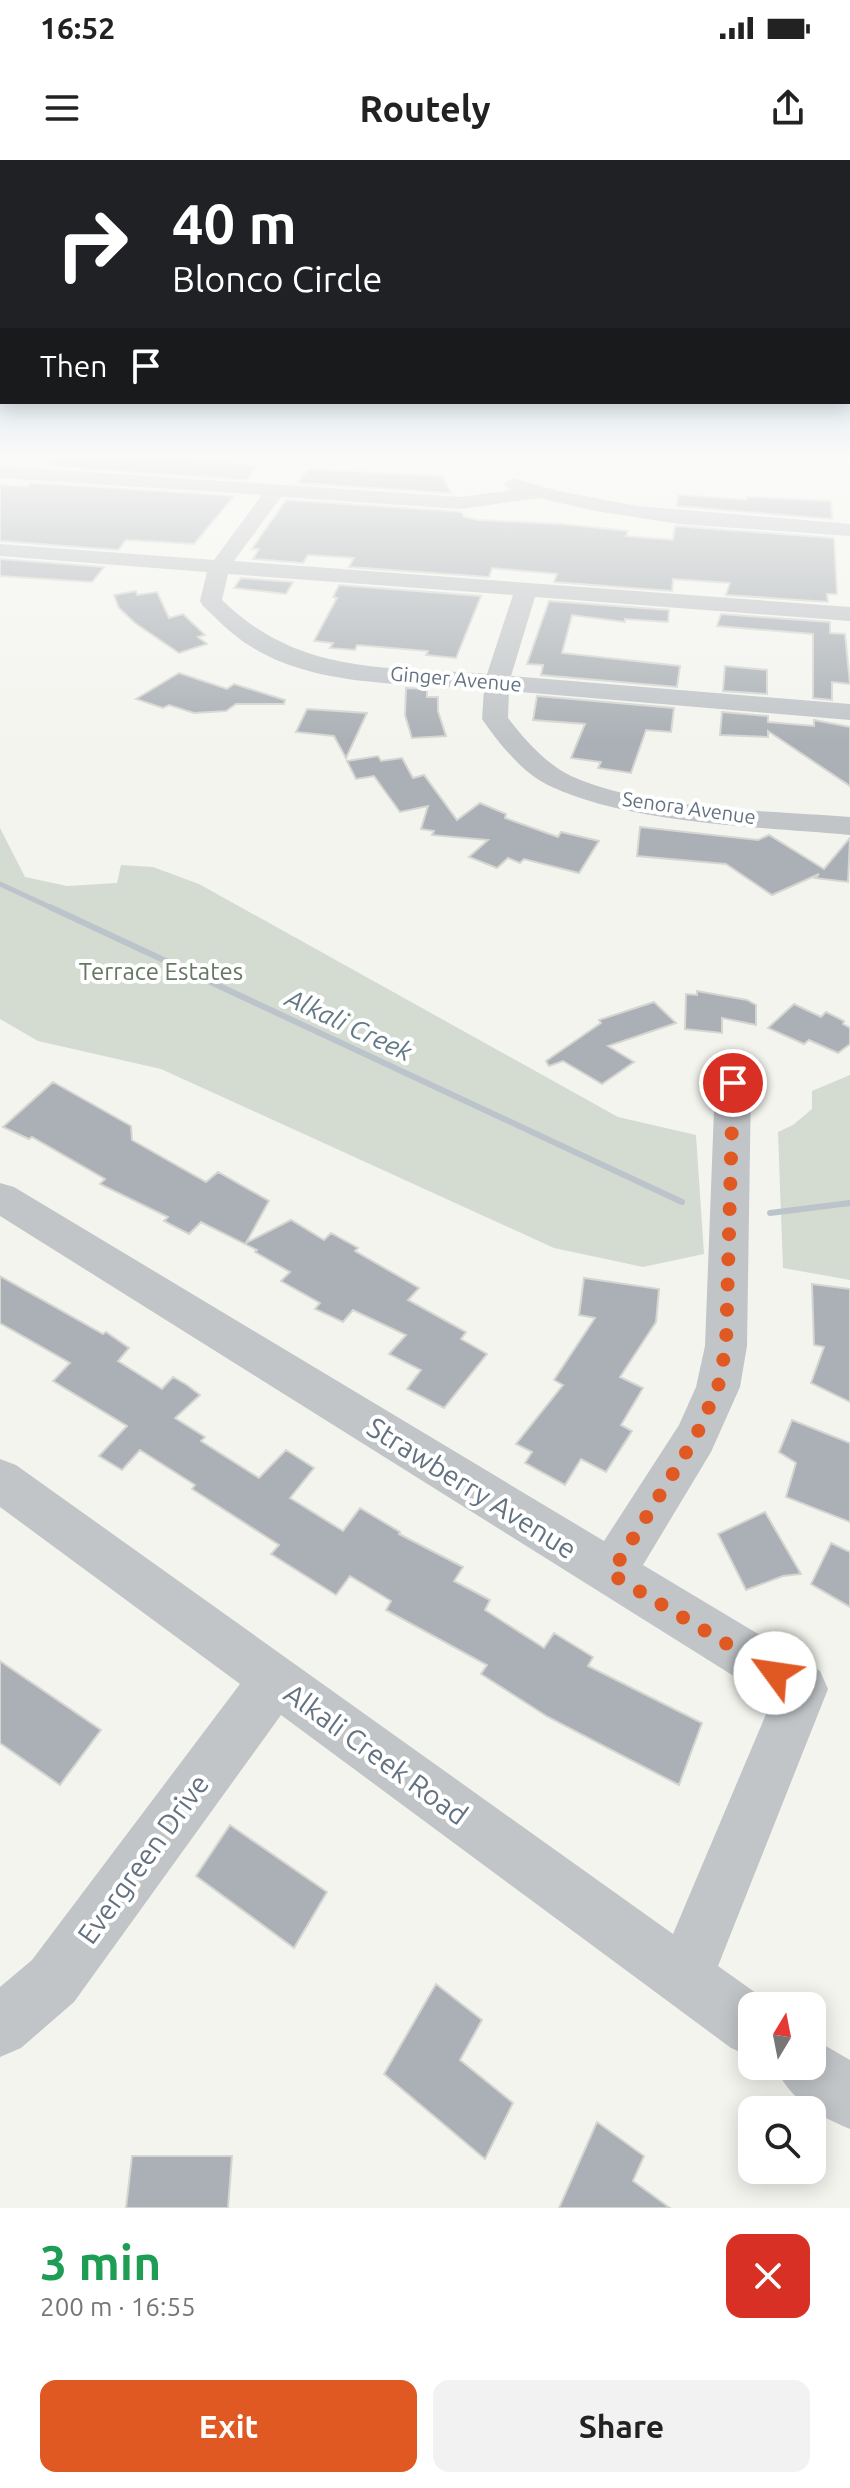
<!DOCTYPE html>
<html lang="en">
<head>
<meta charset="utf-8">
<style>
	:root { --surface:#fff; --page:#f2f2f2; --text:#222; --muted:#767676; --accent:#e05923 }
	body { margin:0; font-family:Ubuntu,sans-serif; background:var(--page); color:var(--text); height:100vh; display:flex; flex-direction:column; font-size:30px; white-space:nowrap }
	* { box-sizing:border-box; margin:0 }
	p { font-size:26px; color:var(--muted) }
	.icon { flex:none; width:44px; height:44px; fill:none; stroke:currentColor; stroke-width:2; stroke-linecap:round; stroke-linejoin:round }
	.map { position:relative; height:2048px; overflow:hidden }
	.sheet { display:flex; flex-direction:column; background:var(--surface); flex:1 }
	.sheet>* { flex:none }
	.banner { position:absolute; left:0px; top:0px; width:850px; height:244px; box-shadow:0 4px 20px #0003; background:#202124; color:#fff; overflow:hidden }
	.needle { width:52px; rotate:10deg }
	.buttons { position:absolute; left:738px; top:1832px; display:grid; gap:16px }
	.buttons a { display:grid; place-items:center; width:88px; height:88px; border-radius:16px; background:var(--surface); box-shadow:0 4px 20px #0003; font-size:40px }
	.pin { position:absolute; display:grid; place-items:center; width:68px; height:68px; color:#fff; margin:-34px; border:4px solid #fff; border-radius:50%; box-shadow:0 2px 8px #0007 }
	.me { position:absolute; width:88px; margin:-44px; rotate:301deg; stroke-linejoin:round; filter:drop-shadow(0 0 6px #0008) }
	.turn { display:flex; align-items:center; gap:28px; height:168px; padding:0 40px; font-size:36px }
	.turn .icon { width:104px; height:104px; stroke-width:2.5 }
	.turn b { display:block; font-size:56px; line-height:68px }
	.then { display:flex; align-items:center; height:76px; padding:0 40px; background:#0003; gap:16px; font-size:30px }
	.round { display:grid; place-items:center; flex:none; width:84px; height:84px; border-radius:16px; background:var(--page) }
	.head { display:flex; align-items:center; justify-content:space-between; height:136px; padding:0 40px }
	h1 { font-size:48px; font-weight:700; line-height:60px; color:#1e9e55 }
	.primary-button { display:flex; gap:16px; margin-top:auto; padding:16px 40px }
	.primary-button a { flex:1; height:92px; border-radius:16px; background:var(--accent); color:#fff; font-size:32px; font-weight:700; line-height:92px; text-align:center }
	.primary-button a+a { background:var(--page); color:var(--text) }
	.status { display:flex; justify-content:space-between; align-items:center; height:56px; padding:0 40px; background:var(--surface); direction:ltr }
	.status svg { height:22px; fill:currentColor }
	header { display:flex; justify-content:space-between; align-items:center; height:104px; padding:0 40px; background:var(--surface); font-size:36px; font-weight:700 }
	.map>svg:first-child { display:block }
	.green { fill:#d4dbd1 }
	.lines { fill:none; stroke-linecap:round; stroke-linejoin:round }
	.stream-far1 { stroke:#bac4ca; stroke-width:5 }
	.stream { stroke:#bac4ca; stroke-width:6 }
	.building { fill:#aab0b5; stroke:#d5d5d2; stroke-width:2 }
	.minor { fill:#c1c5c8; fill-rule:evenodd }
	.route { stroke:#e05923; stroke-width:14; stroke-dasharray:0 25.2 }
	.labels { text-anchor:middle; stroke-width:8; stroke-linejoin:round; paint-order:stroke }
	.far-street-label { font-size:20px; fill:#637280; stroke:#fff }
	.park-label { font-size:24px; fill:#657862; stroke:#fff }
	.water-label { font-size:26px; font-style:italic; fill:#637a85; stroke:#fff }
	.near-street-label { font-size:28px; fill:#637280; stroke:#fff }
</style>
</head>
<body>
<div class="status"><b>16:52</b><svg viewBox="0 0 49 12"><path d="M0 12V9h3v3zM5 12V6h3v6zM10 12V3h3v9zM15 12V0h3v12zM26 1h20v11H26zM47 4h2v5h-2z"/></svg></div>
<header><svg class="icon" aria-label="menu" viewBox="0 0 24 24"><path d="M4 6h16M4 12h16M4 18h16"/></svg>Routely<svg class="icon" aria-label="share" viewBox="0 0 24 24"><path d="M12 15V3M7 8l5-5 5 5M5 13v7h14v-7"/></svg></header>
<div class="map">
<svg width="850" height="2048" viewBox="0 0 850 2048">
	<rect width="100%" height="100%" fill="#f4f4ef"/>
	<path class="green" d="M0,668l25,49 42,9 50,-3 4,-18 32,2 46,17 419,233 78,18 8,119 -61,13 -89,-19 -393,-179 -123,-28 -38,-22z
		M850,915v205l-67,-12 -5,-136 15,-7 19,-16v-18z"/>
	<g class="lines">
		<path class="stream-far1" d="M0,724l54,25"/>
		<path class="stream" d="M50,747l632,295
			M770,1053l80,-10"/>
	</g>
	<path class="building" d="M59,295h92l107,10 -11,15 -199,-14z
		M308,309l134,7 9,17 -153,-10z
		M31,323l203,13 -40,48 -68,-4 -8,10 -118,-9v-56l27,2z
		M678,335l69,5v-3l84,4 1,18 -155,-13z
		M286,340l176,12 2,5 14,3 84,4 66,7 -2,5 47,4 2,-14 159,12 3,56h-10l1,8 -102,-7 4,-12 -57,-4 -1,12 -118,-9 3,-8 -65,-6 -3,9 -140,-10 5,-9 -46,-3 -5,8 -50,-4 6,-10h-7z
		M0,399l104,8 -12,15 -92,-6z
		M241,418l52,4 -7,12 -52,-6z
		M339,425l142,11 -25,62 -30,-3 2,-4 -71,-6 -2,5 -25,-2 3,-5 -19,-2 23,-43 -4,-1z
		M136,431l1,4 20,-3 12,26 14,-4 22,21 -7,2 9,7 -28,9 -44,-30 -16,-15 -5,-13z
		M549,441l120,9 -1,12 -43,-3v3l-53,-7 -10,38 118,13 -3,21 -136,-12 2,-10 -16,-1z
		M721,454l109,8v11l15,1 5,50 -18,-2v18l-19,-2v-64l-96,-8z
		M725,506l42,4v24l-44,-3z
		M179,513l48,16 7,-5 51,16 -1,4h-48l-10,7 -32,2 -25,-8 -6,3 -27,-9z
		M406,528l21,1v8h11v14l8,25 -34,2 -7,-23z
		M537,536l137,12 -3,24 -25,-2 -15,43 -33,-5 3,-6 -30,-4 14,-34 -52,-4z
		M307,549l60,4 -21,45 -12,-22 -38,-4z
		M722,552l46,4v6l46,4v-6l36,7v59l-82,-55v6l-48,-2z
		M378,596l3,5 21,-3 11,20 11,-3 33,45 23,-17 26,11 -1,4 53,19 3,-5 38,9 -20,32 -55,-14 -4,4 -12,-5 -11,10 -28,-11 19,-17 -56,-5 2,-4 -13,-2 7,-23 -28,6 -26,-36 -18,3 -9,-18z
		M640,667l118,13 11,-5 55,34 26,-31 -2,44 -33,-4 4,-4 -47,21 -46,-31 -89,-8z
		M697,831l50,9 9,5v20l-34,-7v15l-37,-4 1,-35 11,1z
		M654,842l22,21 -68,23 26,16 -32,22 -39,-23 -14,5 -3,-5 55,-38 -2,-3z
		M794,844l27,13 5,-5 18,9 -1,3 7,4v16l-12,9 -29,-13 -5,4 -36,-16z
		M53,922l78,44 1,14 74,42 12,-10 51,29 -23,42 45,-23 33,20 7,-7 27,15 -3,3 64,37 -11,12 58,32 -5,7 26,15 -43,54 -37,-19 14,-19 -32,-16 17,-19 -53,-25 -10,12 -28,-13 5,-6 -39,-22 9,-9 -35,-20 2,-2 -56,-28 -12,12 -25,-13 4,-4 -68,-33 5,-5 -73,-42 -3,2 -26,-12z
		M0,1116l103,58 3,-2 23,16 -11,13 44,28 11,-12 14,8 13,10 -25,23 30,19 -4,4 58,37 27,-28 28,18 -24,30 53,33 17,-23 40,24 -1,2 64,33 -9,14 36,19 -5,10 59,38 10,-15 39,24 -5,9 114,57 -23,62 -131,-68 -67,-43 6,-9 -101,-55 5,-9 -41,-25 -14,19 -65,-41 8,-9 -87,-56 3,-4 -55,-35 -18,20 -23,-14 28,-30 -74,-45 17,-18 -70,-40z
		M584,1118l75,11 -3,33 -36,55 23,11 -22,37 11,6 -26,41 -25,-13 -16,26 -40,-22 7,-11 -16,-8 47,-59 -9,-5 41,-62 -16,-3z
		M812,1124l38,5v113l-39,-19 13,-36 -10,-2z
		M792,1260l58,23v79l-64,-25 10,-34 -17,-11z
		M765,1352l36,62 -18,2 -37,14 -28,-56z
		M831,1383l19,9v55l-39,-23z
		M0,1501l101,69 -41,55 -60,-42z
		M230,1665l97,67 -33,56 -98,-72z
		M436,1824l46,36 -22,40 53,43 -28,56 -101,-85z
		M597,1962l47,34 -11,25 37,27h-111z
		M132,1996h100l-4,52h-102z"/>
	<g class="lines">
		<path class="minor" d="M0,306l461,31 51,-7 -9,-6 10,-6 45,13 79,15 213,18v12l-170,-12 -85,-13 -56,-13 -78,11 -180,-12 -47,64 616,46v14l-315,-24 -24,79 339,28v16l-341,-29 -1,27c16,21 38,46 63,58 72,33 198,35 279,41v18c-89,-8 -217,-11 -298,-48 -28,-12 -53,-43 -70,-68l2,-30c-75,-6 -168,-1 -234,-43 -18,-11 -32,-26 -47,-40l-3,-5 7,-29 -207,-16v-12l214,16 48,-65 -262,-17zM228,414l285,21 -26,79c-101,-8 -187,2 -265,-74z
			M733,911l12,3 6,9 -4,263 -7,41 -29,65 -68,113 177,106 8,18 -110,277 56,40h-22v51l-21,-9 -450,-333 -207,287 -53,46 -21,9v-70l32,-27 208,-276 -240,-177v-48l16,6 657,469 99,-234 -772,-484v-33l14,4 590,354 75,-116 17,-38 9,-41 10,-263 6,-9z
			M812,1878l38,22v69c-32,-13 -62,-31 -75,-63h37z"/>
	</g>
	<linearGradient id="sky" x2="0" y2="1"><stop stop-color="#95badc"/><stop offset="0.51" stop-color="#fafaf8"/><stop offset="1" stop-color="#fafaf8" stop-opacity="0"/></linearGradient>
	<rect width="850" height="582" fill="url(#sky)"/>
	<g class="lines">
		<path class="route" d="M733,923l-7,263 -8,41 -23,51 -84,136 164,99"/>
	</g>
	<g class="labels">
		<g class="far-street-label">
			<text transform="translate(456 519) rotate(5)" y="7">Ginger Avenue</text>
			<text transform="translate(689 648) rotate(8)" y="7">Senora Avenue</text>
		</g>
		<g class="park-label">
			<text x="161" y="820">Terrace Estates</text>
		</g>
		<g class="water-label">
			<text transform="translate(349 865) rotate(25)" y="9">Alkali Creek</text>
		</g>
		<g class="near-street-label">
			<text transform="translate(472 1328) rotate(32)" y="10">Strawberry Avenue</text>
			<text transform="translate(376 1594) rotate(36)" y="10">Alkali Creek Road</text>
			<text transform="translate(143 1699) rotate(-54)" y="10">Evergreen Drive</text>
		</g>
	</g>
</svg>
<div class="buttons">
<a><svg class="needle" viewBox="-14 -14 28 28"><path d="M0-13l5 13h-10z" fill="#e53935"/><path d="M0 13l5-13h-10z" fill="#767676"/></svg></a>
<a><svg class="icon" aria-label="search" viewBox="0 0 24 24"><circle cx="10" cy="10" r="6"/><path d="M15 15l6 6"/></svg></a>
</div>
<div class="pin" style="left:733px;top:923px;background:#d93025"><svg class="icon" aria-label="arrive" viewBox="0 0 24 24"><path d="M6 21V4h12l-3 4 3 4H6"/></svg></div>
<svg class="me" style="left:775px;top:1513px" viewBox="-20 -20 40 40"><circle r="19" fill="#fff"/><path d="M0-13L10 11 0 6-10 11z" fill="#e05923"/></svg>
<div class="banner">
<div class="turn"><svg class="icon" aria-label="right" viewBox="0 0 24 24"><path d="M7 20v-9h11M14 6l5 5-5 5"/></svg><div><b>40 m</b>Blonco Circle</div></div>
<div class="then">Then<svg class="icon" aria-label="arrive" viewBox="0 0 24 24"><path d="M6 21V4h12l-3 4 3 4H6"/></svg></div>
</div>
</div>
<section class="sheet">
<div class="head"><div><h1>3 min</h1><p>200 m · 16:55</p></div><a class="round" style="background:#d93025;color:#fff"><svg class="icon" aria-label="close" viewBox="0 0 24 24"><path d="M6 6l12 12M18 6L6 18"/></svg></a></div>
<div class="primary-button"><a>Exit</a><a>Share</a></div>
</section>
</body>
</html>
